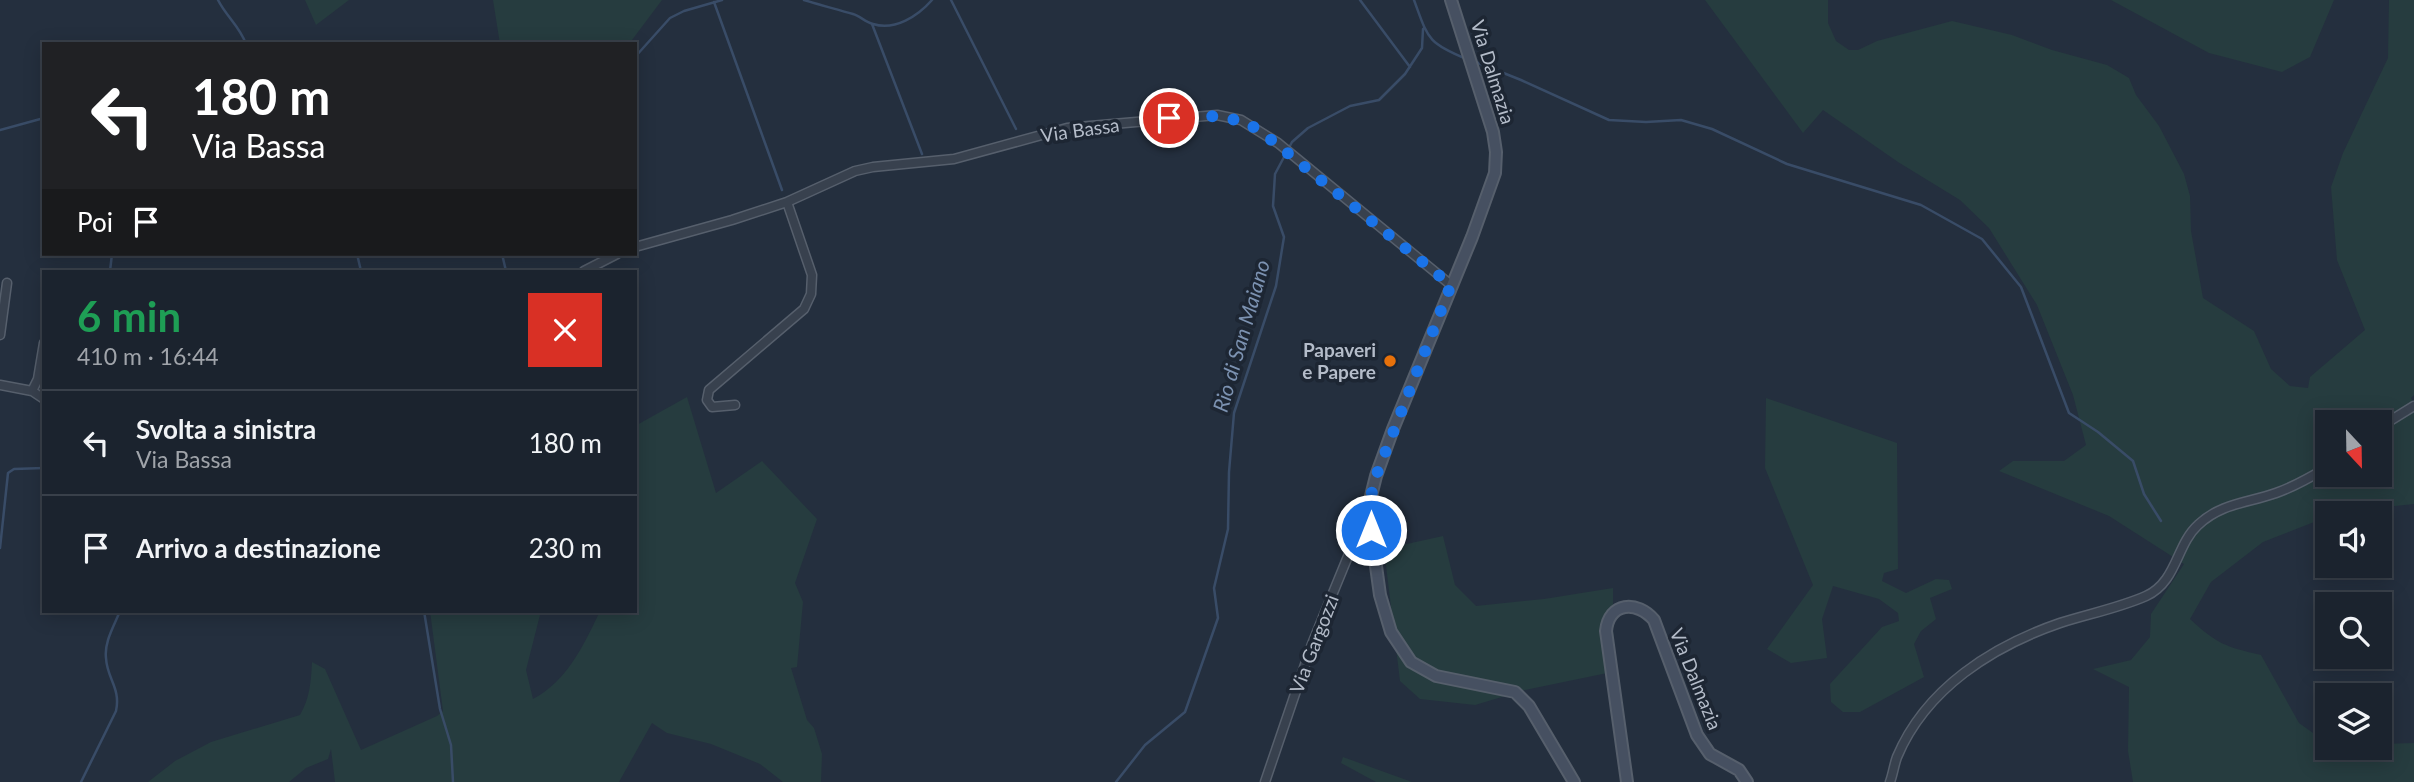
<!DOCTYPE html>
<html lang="it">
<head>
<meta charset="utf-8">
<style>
	:root { --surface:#1b232e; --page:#282f3a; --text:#f1f3f6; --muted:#a0a4aa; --line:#39404a }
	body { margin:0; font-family:Lato,sans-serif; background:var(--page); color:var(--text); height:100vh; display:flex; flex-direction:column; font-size:26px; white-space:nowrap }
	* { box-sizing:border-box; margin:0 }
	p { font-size:23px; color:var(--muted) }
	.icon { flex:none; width:38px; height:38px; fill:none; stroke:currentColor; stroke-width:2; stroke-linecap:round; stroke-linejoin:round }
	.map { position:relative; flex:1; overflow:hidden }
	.details { position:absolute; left:42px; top:270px; width:595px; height:343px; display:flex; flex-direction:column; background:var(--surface); border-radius:0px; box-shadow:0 4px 18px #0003,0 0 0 2px var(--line) }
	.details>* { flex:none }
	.guide { position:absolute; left:42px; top:42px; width:595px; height:214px; border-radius:0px; box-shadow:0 4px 18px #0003,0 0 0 2px var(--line); background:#202124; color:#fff; overflow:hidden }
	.needle { width:46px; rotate:158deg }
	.buttons { position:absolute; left:2315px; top:410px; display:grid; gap:14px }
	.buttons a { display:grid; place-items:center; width:77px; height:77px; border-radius:0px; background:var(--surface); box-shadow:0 4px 18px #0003,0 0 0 2px var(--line); font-size:35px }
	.pin { position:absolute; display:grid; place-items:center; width:60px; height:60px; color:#fff; margin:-30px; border:4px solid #fff; border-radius:50%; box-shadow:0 2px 7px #0007 }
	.me { position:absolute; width:77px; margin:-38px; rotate:0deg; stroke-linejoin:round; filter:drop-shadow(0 0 5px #0008) }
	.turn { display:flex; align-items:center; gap:24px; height:147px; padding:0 35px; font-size:32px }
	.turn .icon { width:91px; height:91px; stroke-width:2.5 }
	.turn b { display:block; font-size:49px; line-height:60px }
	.then { display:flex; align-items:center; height:66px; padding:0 35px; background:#0003; gap:14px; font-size:26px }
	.round { display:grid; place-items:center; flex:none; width:74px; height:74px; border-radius:0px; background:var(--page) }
	.headline { display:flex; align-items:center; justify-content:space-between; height:119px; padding:0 35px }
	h1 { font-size:42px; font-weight:700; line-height:52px; color:#1e9e55 }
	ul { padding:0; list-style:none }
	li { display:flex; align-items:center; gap:21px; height:105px; padding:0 35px; border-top:2px solid var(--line) }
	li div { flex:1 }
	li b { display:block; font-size:26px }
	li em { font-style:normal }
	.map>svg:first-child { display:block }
	.green { fill:#263c3f; fill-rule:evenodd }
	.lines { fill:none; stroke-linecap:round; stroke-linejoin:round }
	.stream { stroke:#394c67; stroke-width:2.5 }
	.street-casing { stroke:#565f6c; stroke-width:11 }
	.secondary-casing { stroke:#565f6c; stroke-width:14 }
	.street { stroke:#38414e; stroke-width:8 }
	.secondary { stroke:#465061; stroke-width:10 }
	.route { stroke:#1a73e8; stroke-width:12; stroke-dasharray:0 21.6 }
	.food-dot { fill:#e8710a; stroke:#1d2633; stroke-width:2.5 }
	.labels { text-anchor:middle; stroke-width:7; stroke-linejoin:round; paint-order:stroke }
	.street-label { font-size:19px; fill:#b4bcc9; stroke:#1d2633 }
	.poi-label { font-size:19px; font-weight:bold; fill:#b4bcc9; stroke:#1d2633; text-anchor:end }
	.water-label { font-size:21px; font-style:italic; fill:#7c92b1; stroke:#1d2633 }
</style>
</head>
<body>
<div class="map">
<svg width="2414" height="782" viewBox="0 0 2414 782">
	<rect width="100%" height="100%" fill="#242f3e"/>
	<path class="green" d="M305,0h44l-33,25z
		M493,0h169l-33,44h-129z
		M1705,0h123v23l8,18 13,9h9l19,-9 75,-20 60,14 40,15 55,15 22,13 7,17 23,31 25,48 6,22 1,35 12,67 51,33 17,38 19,17 18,2 2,-11 55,-47 -28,-70 -6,-73 12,-34 45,-95 1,-58h25v395l-3,3 3,5v101l-86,9 -1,4 -64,25 -52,40 -21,37c27,25 36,28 71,36l38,68 28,20 1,4h52v-3l34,-1v39h-281l-5,-31 1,-64 -36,-18 38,-9 19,-23 1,-23 33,-50 -75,-48 -110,-45 14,-10h51l22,-16 -13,-50 -36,-90 -48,-77 -29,-28 -62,-38 -75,-52 -20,23zM2328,422h52v52h-52z
		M2111,0h223l-24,57 -28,15 -73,-19z
		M687,397l29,96 46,-32 55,58 -22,64 8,19 -6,65 -6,1 16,52 7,8 8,26 -1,28h-38l-23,-18 -49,-20 -44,-11 -15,-10 -33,59h-284l-4,-33 -3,10 -22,9 -17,14h-141l27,-21 36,-19 89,-27c10,-17 11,-34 12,-53l13,7 36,81 76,-34 6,-5 -13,-100h111l-15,59 7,29c34,-18 51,-54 67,-88h35v-185z
		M1766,398l131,45 1,126 -14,4 -2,8 24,12 30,-14 13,1 3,9 -22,9 6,21 -15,12 -7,13 10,33 -64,35h-17l-12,-10 -1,-18 52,-57 17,-6 -1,-8 -19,-14 -46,-13 -11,33 5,39 -36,5 -24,-14 46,-64 -48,-117z
		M1443,536l12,49 21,21 68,-7 69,-11v43l4,40 -92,19 -50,15 -55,-6 -20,-18 -16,-132z
		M1343,757l69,25h-36l-35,-19z"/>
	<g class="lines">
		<path class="stream" d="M218,0c8,16 22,27 28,44
			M804,0c16,5 32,9 49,14 7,2 12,8 20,10 22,7 45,-8 59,-24
			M951,0l65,129
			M1360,0l50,67
			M1414,0c14,38 13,43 53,59
			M714,2l68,188
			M872,24l50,130
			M635,57l35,-39 14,-7 38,-11
			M1476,62l45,18 88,40 37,2 35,-2 31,9 75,35 134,41 61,34 39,48 48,126 29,19 35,29 11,33 17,27
			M0,130l44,-12
			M357,254l4,17
			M502,254l4,17
			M110,271l2,-17
			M0,548l8,-75 6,-4 30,-1
			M424,611l16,98 11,36 2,37
			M81,782l35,-71c5,-23 -9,-32 -10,-53 -2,-16 8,-32 14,-47
			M1116,782l29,-37 40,-33 33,-94 -4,-30 14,-59 1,-57 5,-59 42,-127 8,-49 -11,-31 2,-32 17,-32 16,-14 42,-22 29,-6 26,-26 17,-26 1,-19"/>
		<g class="street-casing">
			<path id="street" d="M635,247l97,-27 55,-18 68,-31 18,-4 81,-8 113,-31 150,-13 24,5 37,23 173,142
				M584,271l33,-17
				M0,335l7,-52
				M0,385l32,6 12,8
				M32,391l6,-12 6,-36
				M735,405l-23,2 -5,-7 2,-10 95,-81 7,-15 1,-19 -25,-73
				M2380,427l34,-21
				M1265,782l47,-138 55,-134
				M1890,782c3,-8 4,-17 7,-25 29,-69 96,-111 163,-134 28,-9 59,-15 86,-27 31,-14 30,-51 52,-71 23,-22 50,-22 78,-32 18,-6 35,-16 52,-26"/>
		</g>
		<g class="secondary-casing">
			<path id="secondary" d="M1451,0l42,132 3,20 -1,21 -23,64 -79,192 -17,47 -8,32 12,87 11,37 20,30 25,14 79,16 14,14 45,76
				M1627,782l-21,-151c3,-29 31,-31 48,-11l43,115 13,19 29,16 8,12"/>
		</g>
		<use href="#street" class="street"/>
		<use href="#secondary" class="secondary"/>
	</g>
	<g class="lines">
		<path class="route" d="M1169,118c36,-2 58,-6 90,12l192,155 -75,191 -8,32 3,22"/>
	</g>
	<circle class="food-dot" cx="1390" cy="361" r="7"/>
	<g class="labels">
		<g class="street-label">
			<text transform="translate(1493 72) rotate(73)" y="7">Via Dalmazia</text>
			<text transform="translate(1080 130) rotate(-8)" y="7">Via Bassa</text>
			<text transform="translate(1314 644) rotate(-69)" y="7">Via Gargozzi</text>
			<text transform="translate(1696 679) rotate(68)" y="7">Via Dalmazia</text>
		</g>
		<g class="poi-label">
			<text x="1376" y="357">Papaveri<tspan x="1376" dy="22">e Papere</tspan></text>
		</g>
		<g class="water-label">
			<text transform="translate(1242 336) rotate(-74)" y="7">Rio di San Maiano</text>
		</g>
	</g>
</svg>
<div class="buttons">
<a><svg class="needle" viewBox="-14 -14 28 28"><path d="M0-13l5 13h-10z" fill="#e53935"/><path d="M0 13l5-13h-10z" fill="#a0a4aa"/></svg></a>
<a><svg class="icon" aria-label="sound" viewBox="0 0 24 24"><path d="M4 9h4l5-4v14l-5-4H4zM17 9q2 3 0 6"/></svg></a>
<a><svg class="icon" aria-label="search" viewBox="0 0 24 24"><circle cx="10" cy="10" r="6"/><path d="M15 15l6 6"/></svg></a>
<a><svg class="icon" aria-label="layers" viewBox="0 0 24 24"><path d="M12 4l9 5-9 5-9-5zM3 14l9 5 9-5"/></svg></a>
</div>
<div class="pin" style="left:1169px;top:118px;background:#d93025"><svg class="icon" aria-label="arrive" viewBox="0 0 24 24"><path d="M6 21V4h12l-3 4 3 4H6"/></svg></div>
<svg class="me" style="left:1371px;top:530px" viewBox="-20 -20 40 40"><circle r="17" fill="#1a73e8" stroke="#fff" stroke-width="3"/><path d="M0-11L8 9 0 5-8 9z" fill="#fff"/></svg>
<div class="guide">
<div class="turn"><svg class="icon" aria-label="left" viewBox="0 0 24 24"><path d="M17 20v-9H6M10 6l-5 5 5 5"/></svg><div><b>180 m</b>Via Bassa</div></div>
<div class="then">Poi<svg class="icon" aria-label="arrive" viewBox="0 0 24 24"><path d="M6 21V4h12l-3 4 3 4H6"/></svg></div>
</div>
<section class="details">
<div class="headline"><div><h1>6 min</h1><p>410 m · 16:44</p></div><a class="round" style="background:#d93025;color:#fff"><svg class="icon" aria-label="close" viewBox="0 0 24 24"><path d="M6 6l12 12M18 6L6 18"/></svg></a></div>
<ul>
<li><svg class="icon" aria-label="left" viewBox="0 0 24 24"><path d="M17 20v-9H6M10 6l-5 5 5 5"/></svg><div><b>Svolta a sinistra</b><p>Via Bassa</p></div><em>180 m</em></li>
<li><svg class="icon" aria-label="arrive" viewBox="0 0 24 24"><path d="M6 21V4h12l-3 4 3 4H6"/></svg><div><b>Arrivo a destinazione</b></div><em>230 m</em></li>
</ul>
</section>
</div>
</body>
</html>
